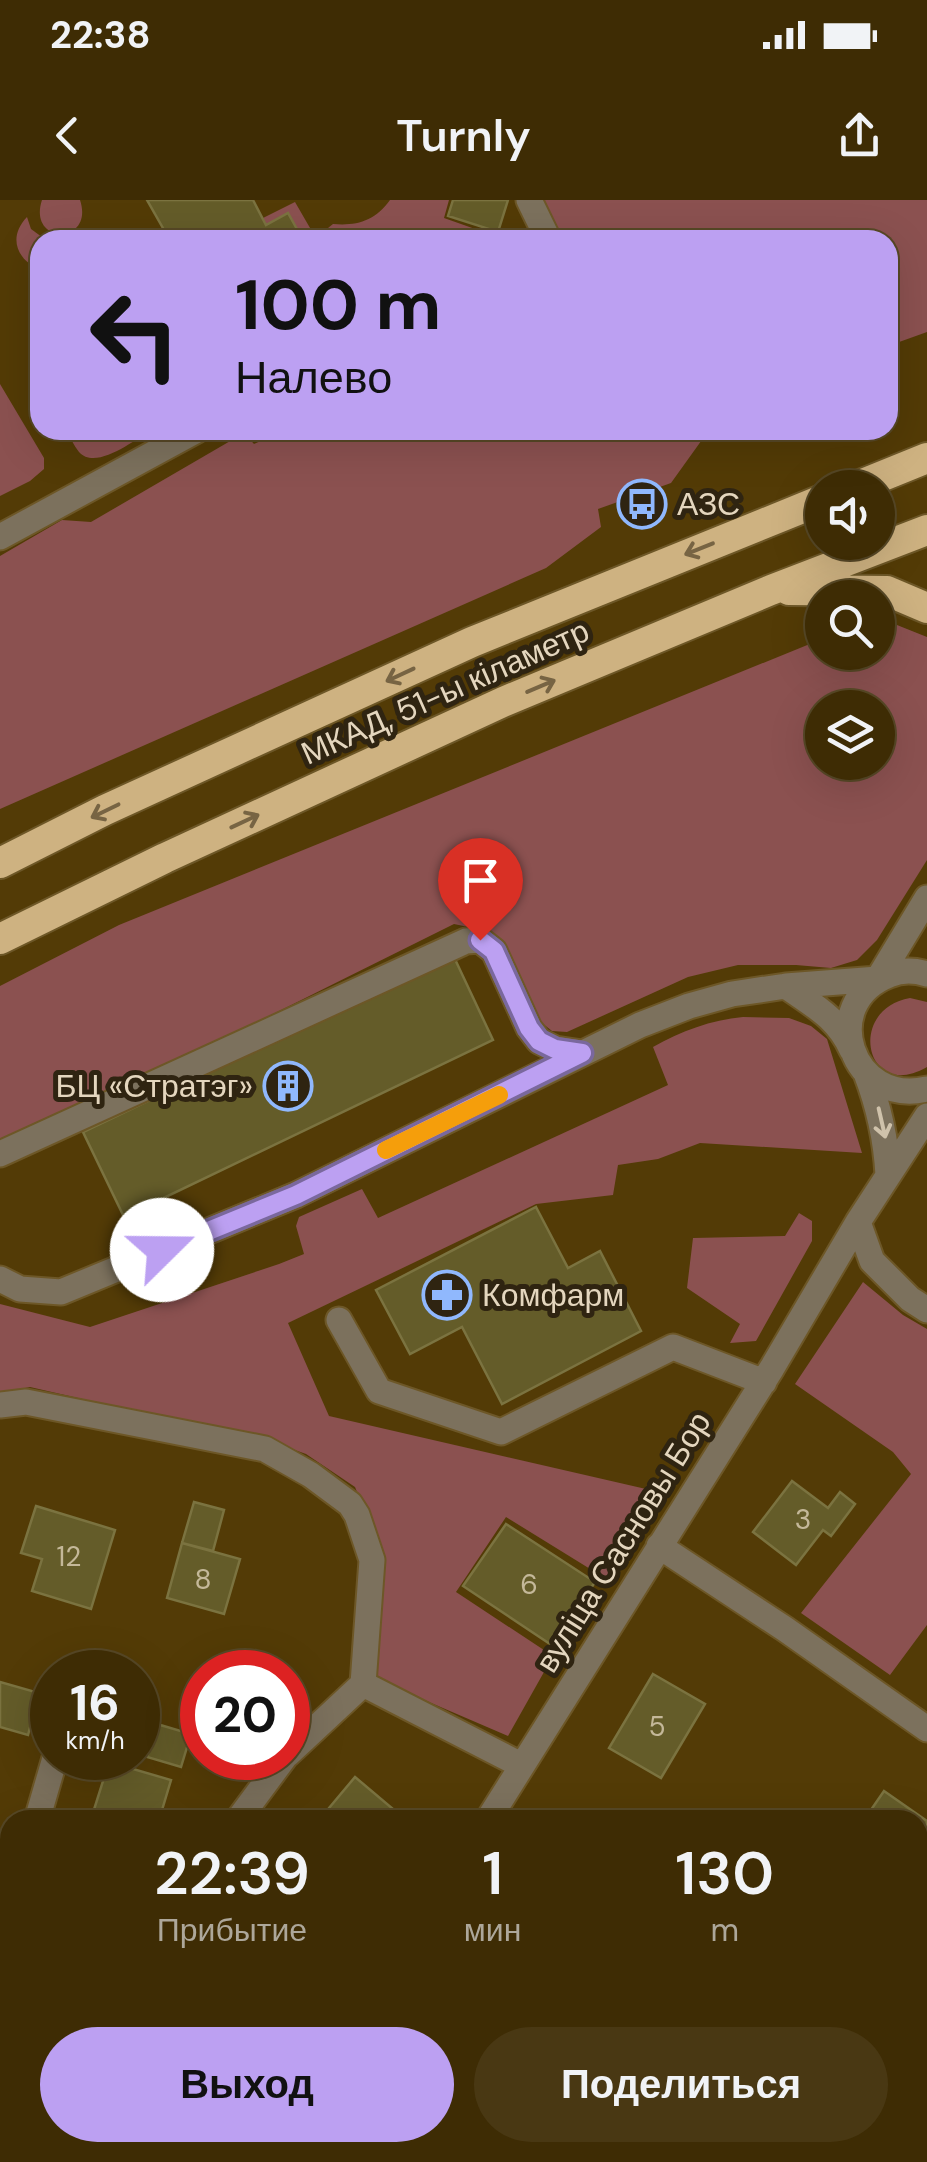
<!DOCTYPE html>
<html lang="ru">
<head>
<meta charset="utf-8">
<style>
	:root { --surface:#3e2c04; --page:#493813; --text:#f1f3f6; --muted:#ada79a; --line:#574826; --accent:#bca0f2 }
	body { margin:0; font-family:"DM Sans",sans-serif; background:var(--page); color:var(--text); height:100vh; display:flex; flex-direction:column; font-size:38px; white-space:nowrap }
	* { box-sizing:border-box; margin:0 }
	p { font-size:32px; color:var(--muted) }
	.icon { flex:none; width:55px; height:55px; fill:none; stroke:currentColor; stroke-width:2; stroke-linecap:round; stroke-linejoin:round }
	.map { position:relative; flex:1; overflow:hidden }
	.drawer { position:absolute; left:0px; top:1610px; width:928px; height:352px; display:flex; flex-direction:column; background:var(--surface); border-radius:30px 30px 0 0; box-shadow:0 10px 40px #0002,0 0 0 2px var(--line) }
	.drawer>* { flex:none }
	.hud { position:absolute; left:30px; top:30px; width:868px; height:210px; border-radius:30px; box-shadow:0 10px 40px #0002,0 0 0 2px var(--line); background:#bca0f2; color:#111; overflow:hidden }
	.fabs { position:absolute; left:805px; top:270px; display:grid; gap:20px }
	.fabs a { display:grid; place-items:center; width:90px; height:90px; border-radius:50%; background:var(--surface); box-shadow:0 10px 40px #0002,0 0 0 2px var(--line); font-size:50px }
	.speed { position:absolute; left:30px; top:1450px; display:flex; gap:20px; font-size:50px; font-weight:700; text-align:center }
	.speed>* { display:grid; place-content:center; width:130px; height:130px; border-radius:50%; background:var(--surface); box-shadow:0 10px 40px #0002,0 0 0 2px var(--line); line-height:1 }
	.speed small { font-size:25px; font-weight:400 }
	.speed .limit { border:15px solid #d22; background:#fff; color:#111 }
	.pin { position:absolute; display:grid; place-items:center; width:85px; height:85px; color:#fff; margin:-102px -42px; border-radius:50% 50% 50% 0; rotate:-45deg; box-shadow:0 0 10px #0007 }
	.pin .icon { rotate:45deg }
	.me { position:absolute; width:110px; margin:-55px; rotate:68deg; stroke-linejoin:round; filter:drop-shadow(0 0 8px #0008) }
	.turn { display:flex; align-items:center; gap:35px; height:210px; padding:0 40px; font-size:45px }
	.turn .icon { width:130px; height:130px; stroke-width:2.5 }
	.turn b { display:block; font-size:70px; line-height:85px }
	.eta { display:flex; justify-content:space-evenly; align-items:center; height:170px; text-align:center }
	.eta b { font-size:60px; font-weight:600; line-height:70px }
	.cta { display:flex; gap:20px; margin-top:auto; padding:20px 40px }
	.cta a { flex:1; height:115px; border-radius:60px; background:var(--accent); color:#111; font-size:40px; font-weight:600; line-height:115px; text-align:center }
	.cta a+a { background:var(--page); color:var(--text) }
	.status { display:flex; justify-content:space-between; align-items:center; height:70px; padding:0 50px; background:var(--surface); direction:ltr }
	.status svg { height:28px; fill:currentColor }
	header { display:flex; justify-content:space-between; align-items:center; height:130px; padding:0 40px; background:var(--surface); font-size:45px; font-weight:600 }
	.map>svg:first-child { display:block }
	.green { fill:#8b5150; fill-rule:evenodd }
	.building { fill:#645c29; stroke:#7b7340; stroke-width:2.5 }
	.lines { fill:none; stroke-linecap:round; stroke-linejoin:round }
	.minor-casing { stroke:#6d5727; stroke-width:29 }
	.highway-casing { stroke:#6d5727; stroke-width:34 }
	.minor { stroke:#7c715d; stroke-width:25 }
	.highway { stroke:#ceb281; stroke-width:30 }
	.oneway { stroke:#776443 }
	.oneway2 { stroke:#cfc2ab }
	.route-casing { stroke:#7a689d; stroke-width:25 }
	.route { stroke:#bca0f2; stroke-width:18 }
	.slow { stroke:#f59e0b; stroke-width:18 }
	.labels { text-anchor:middle; stroke-width:10; stroke-linejoin:round; paint-order:stroke }
	.number-label { font-size:28px; fill:#c4b899 }
	.poi-label { font-size:32px; fill:#e4d6be; stroke:#2f2411; text-anchor:start }
	.street-label { font-size:32px; fill:#e4d6be; stroke:#2f2411 }
</style>
</head>
<body>
<div class="status"><b>22:38</b><svg viewBox="0 0 49 12"><path d="M0 12V9h3v3zM5 12V6h3v6zM10 12V3h3v9zM15 12V0h3v12zM26 1h20v11H26zM47 4h2v5h-2z"/></svg></div>
<header><svg class="icon" aria-label="back" viewBox="0 0 24 24"><path d="M15 5l-7 7 7 7"/></svg>Turnly<svg class="icon" aria-label="share" viewBox="0 0 24 24"><path d="M12 15V3M7 8l5-5 5 5M5 13v7h14v-7"/></svg></header>
<div class="map">
<svg width="927" height="1962" viewBox="0 0 927 1962">
	<rect width="100%" height="100%" fill="#533b06"/>
	<path class="green" d="M42,0h38c15,45 -53,45 -38,0z
		M390,0h59l-5,18 51,18 -7,4h-157l-3,-12 5,-4c24,2 42,-3 57,-24z
		M544,0h383v132l-39,14v-106h-324z
		M295,2l22,38h-14l-15,-27 -22,12 -3,-7z
		M27,17l4,12 15,11h-6v30c-24,-11 -32,-33 -13,-53z
		M0,184l44,74v11l-14,12 -30,15z
		M67,230h85c-18,10 -56,41 -73,22 -5,-6 -9,-15 -12,-22z
		M285,230h424l-38,53 -73,26 3,18 -55,41 -546,241v-253l62,-36 29,2 153,-89 10,11z
		M878,423h14l35,14v223l-50,80 -20,20 -26,8 -35,-3h-58l-50,12 -121,55 -15,-1 -10,-8 -44,-81 -20,-13 -24,-5 -454,226v-164l119,-61 703,-286v13h56zM822,508h56v54h-56z
		M910,798l17,4v65c-62,36 -81,-58 -17,-69z
		M743,817l46,1 22,8 16,13 35,114 -162,-10 -42,16 -40,6 -5,30 -77,9 -248,119 41,93 317,73 7,17 -45,74 -102,-63 -50,75 97,64 -45,80 -135,-58 12,-117 -30,-74 -49,-33 -31,-11 -245,-56 -30,6v-89l90,23 189,-63 25,-10 -8,-28 3,-9 63,-28 16,29 290,-133 -15,-38c28,-16 58,-27 90,-30z
		M799,1013l13,8v20l-56,100 -26,2 10,-19 -53,-36 6,-50 92,-2z
		M863,1082l40,33 24,14v296l-37,50 -89,-62 110,-139 -18,-22 -98,-68z"/>
	<path class="building" d="M147,0h106l13,25 22,-12 15,27h-141l6,-3z
		M453,0h55l-10,32 -50,-16z
		M453,755l40,85 -369,177 -41,-85z
		M536,1007l32,61 32,-17 41,80 -139,73 -40,-77 -52,27 -34,-64z
		M792,1281l36,27 12,-16 15,12 -24,32 -8,-6 -27,35 -43,-33z
		M194,1302l30,8 -11,41 -31,-8z
		M36,1306l79,24 -24,79 -59,-18 10,-32 -21,-6z
		M506,1324l89,58 -42,64 -90,-60z
		M182,1343l58,16 -16,55 -57,-16z
		M653,1474l52,30 -44,74 -52,-30z
		M0,1482l39,11 -11,42 -28,-8z
		M157,1524l34,10 -10,33 -34,-10z
		M109,1562l62,18 -12,40h-54l-13,-4z
		M355,1577l51,43h-87z
		M884,1591l43,30v40l-9,14v-55h-54z
		M927,1838v64l-8,7 -1,-3v-60z
		M2,1859l8,4v42l-10,-4z
		M264,1952h47l-3,10h-46z
		M415,1952h28l19,10h-51z
		M503,1952h37l-4,10h-13z
		M803,1952h35l-6,10h-36z"/>
	<g class="lines">
		<g class="minor-casing">
			<path id="minor" d="M529,0l19,39 -1,1
				M0,337l197,-107
				M927,774c-13,-4 -26,-4 -38,1 -72,28 -38,132 38,114
				M852,850c-15,-33 -38,-44 -66,-64l92,-7 49,-81
				M866,873c13,34 20,65 22,102
				M0,954l466,-213 14,-1 14,11 35,77 10,13 16,8 27,4
				M858,1022l14,39 38,38 17,11
				M0,1079l20,10 41,3 235,-97 344,-170 49,-19 43,-12 54,-8
				M339,1120l40,71 122,41 172,-85 91,35
				M0,1205l26,-3 239,47 46,26 39,29 7,11 15,45 -9,124
				M659,1346l126,83 142,100
				M363,1484l158,81
				M288,1554l75,-70
				M37,1620l18,-62
				M238,1620l46,-62
				M488,1620l284,-452 86,-146 69,-106
				M0,1743l10,-32
				M659,1952l4,6 -1,4
				M864,1952l6,10
				M155,1962l3,-10"/>
		</g>
		<g class="highway-casing">
			<path id="highway" d="M853,288l74,-30
				M789,390l98,1 40,17
				M0,663l105,-53 367,-168 350,-142
				M0,739l165,-81 338,-156 268,-112 156,-60"/>
		</g>
		<use href="#minor" class="minor"/>
		<use href="#highway" class="highway"/>
	</g>
	<defs><path id="oneway-shaft" d="M-6 0H5M1.5-3L5.5 0L1.5 3" fill="none" stroke-width="1.6" stroke-linecap="round" stroke-linejoin="round" transform="scale(2.5)"/></defs>
	<g class="oneway">
		<use href="#oneway-shaft" transform="translate(699 349) rotate(158)"/>
		<use href="#oneway-shaft" transform="translate(400 475) rotate(155)"/>
		<use href="#oneway-shaft" transform="translate(541 486) rotate(-23)"/>
		<use href="#oneway-shaft" transform="translate(105 611) rotate(154)"/>
		<use href="#oneway-shaft" transform="translate(245 621) rotate(-25)"/>
	</g>
	<use class="oneway2" href="#oneway-shaft" transform="translate(882 923) rotate(77)"/>
	<g class="lines">
		<g class="route-casing">
			<path id="route" d="M162,1050l134,-55 286,-142 -27,-4 -16,-8 -10,-13 -35,-77 -14,-11"/>
		</g>
		<use href="#route" class="route"/>
		<path class="slow" d="M386,950l113,-55"/>
	</g>
	<defs>
		<g id="bus-ring" transform="scale(2.5)"><circle r="9.5" fill="#2f2411" stroke="#90b8fd" stroke-width="1.5"/><path d="M-5-6H5V4H4V6H2V4H-2V6H-4V4H-5ZM-3.5-4V0h7V-4ZM-3.5 1.2v1.5H-2V1.2ZM2 1.2v1.5H3.5V1.2Z" fill="#90b8fd"/></g>
		<g id="building-ring" transform="scale(2.5)"><circle r="9.5" fill="#2f2411" stroke="#90b8fd" stroke-width="1.5"/><path d="M-4-6H4V6H1V3H-1V6H-4ZM-2.5-4.3h1.7v1.8h-1.7ZM.8-4.3h1.7v1.8H.8ZM-2.5-1h1.7V.8h-1.7ZM.8-1h1.7V.8H.8Z" fill="#90b8fd"/></g>
		<g id="pharmacy-ring" transform="scale(2.5)"><circle r="9.5" fill="#2f2411" stroke="#90b8fd" stroke-width="1.5"/><path d="M-2-6h4v4h4v4h-4v4h-4v-4h-4v-4h4Z" fill="#90b8fd"/></g>
	</defs>
	<g fill-rule="evenodd">
		<use href="#bus-ring" x="642" y="304"/>
		<use href="#building-ring" x="288" y="886"/>
		<use href="#pharmacy-ring" x="447" y="1095"/>
	</g>
	<g class="labels">
		<g class="number-label">
			<text x="803" y="1329">3</text>
			<text x="69" y="1366">12</text>
			<text x="203" y="1389">8</text>
			<text x="529" y="1394">6</text>
			<text x="657" y="1536">5</text>
		</g>
		<g class="poi-label">
			<text x="677" y="315">АЗС</text>
			<text x="253" y="897" text-anchor="end">БЦ «Стратэг»</text>
			<text x="482" y="1106">Комфарм</text>
		</g>
		<g class="street-label">
			<text transform="translate(445 492) rotate(-24)" y="11">МКАД, 51-ы кіламетр</text>
			<text transform="translate(623 1342) rotate(-58)" y="11">вуліца Сасновы Бор</text>
		</g>
	</g>
</svg>
<div class="fabs">
<a><svg class="icon" aria-label="sound" viewBox="0 0 24 24"><path d="M4 9h4l5-4v14l-5-4H4zM17 9q2 3 0 6"/></svg></a>
<a><svg class="icon" aria-label="search" viewBox="0 0 24 24"><circle cx="10" cy="10" r="6"/><path d="M15 15l6 6"/></svg></a>
<a><svg class="icon" aria-label="layers" viewBox="0 0 24 24"><path d="M12 4l9 5-9 5-9-5zM3 14l9 5 9-5"/></svg></a>
</div>
<div class="speed"><div>16<small>km/h</small></div><div class="limit">20</div></div>
<div class="pin" style="left:480px;top:740px;background:#d93025"><svg class="icon" aria-label="arrive" viewBox="0 0 24 24"><path d="M6 21V4h12l-3 4 3 4H6"/></svg></div>
<svg class="me" style="left:162px;top:1050px" viewBox="-20 -20 40 40"><circle r="19" fill="#fff"/><path d="M0-13L10 11 0 6-10 11z" fill="#bca0f2"/></svg>
<div class="hud">
<div class="turn"><svg class="icon" aria-label="left" viewBox="0 0 24 24"><path d="M17 20v-9H6M10 6l-5 5 5 5"/></svg><div><b>100 m</b>Налево</div></div>
</div>
<section class="drawer">
<div class="eta">
<div><b>22:39</b><p>Прибытие</p></div>
<div><b>1</b><p>мин</p></div>
<div><b>130</b><p>m</p></div>
</div>
<div class="cta"><a>Выход</a><a>Поделиться</a></div>
</section>
</div>
</body>
</html>
